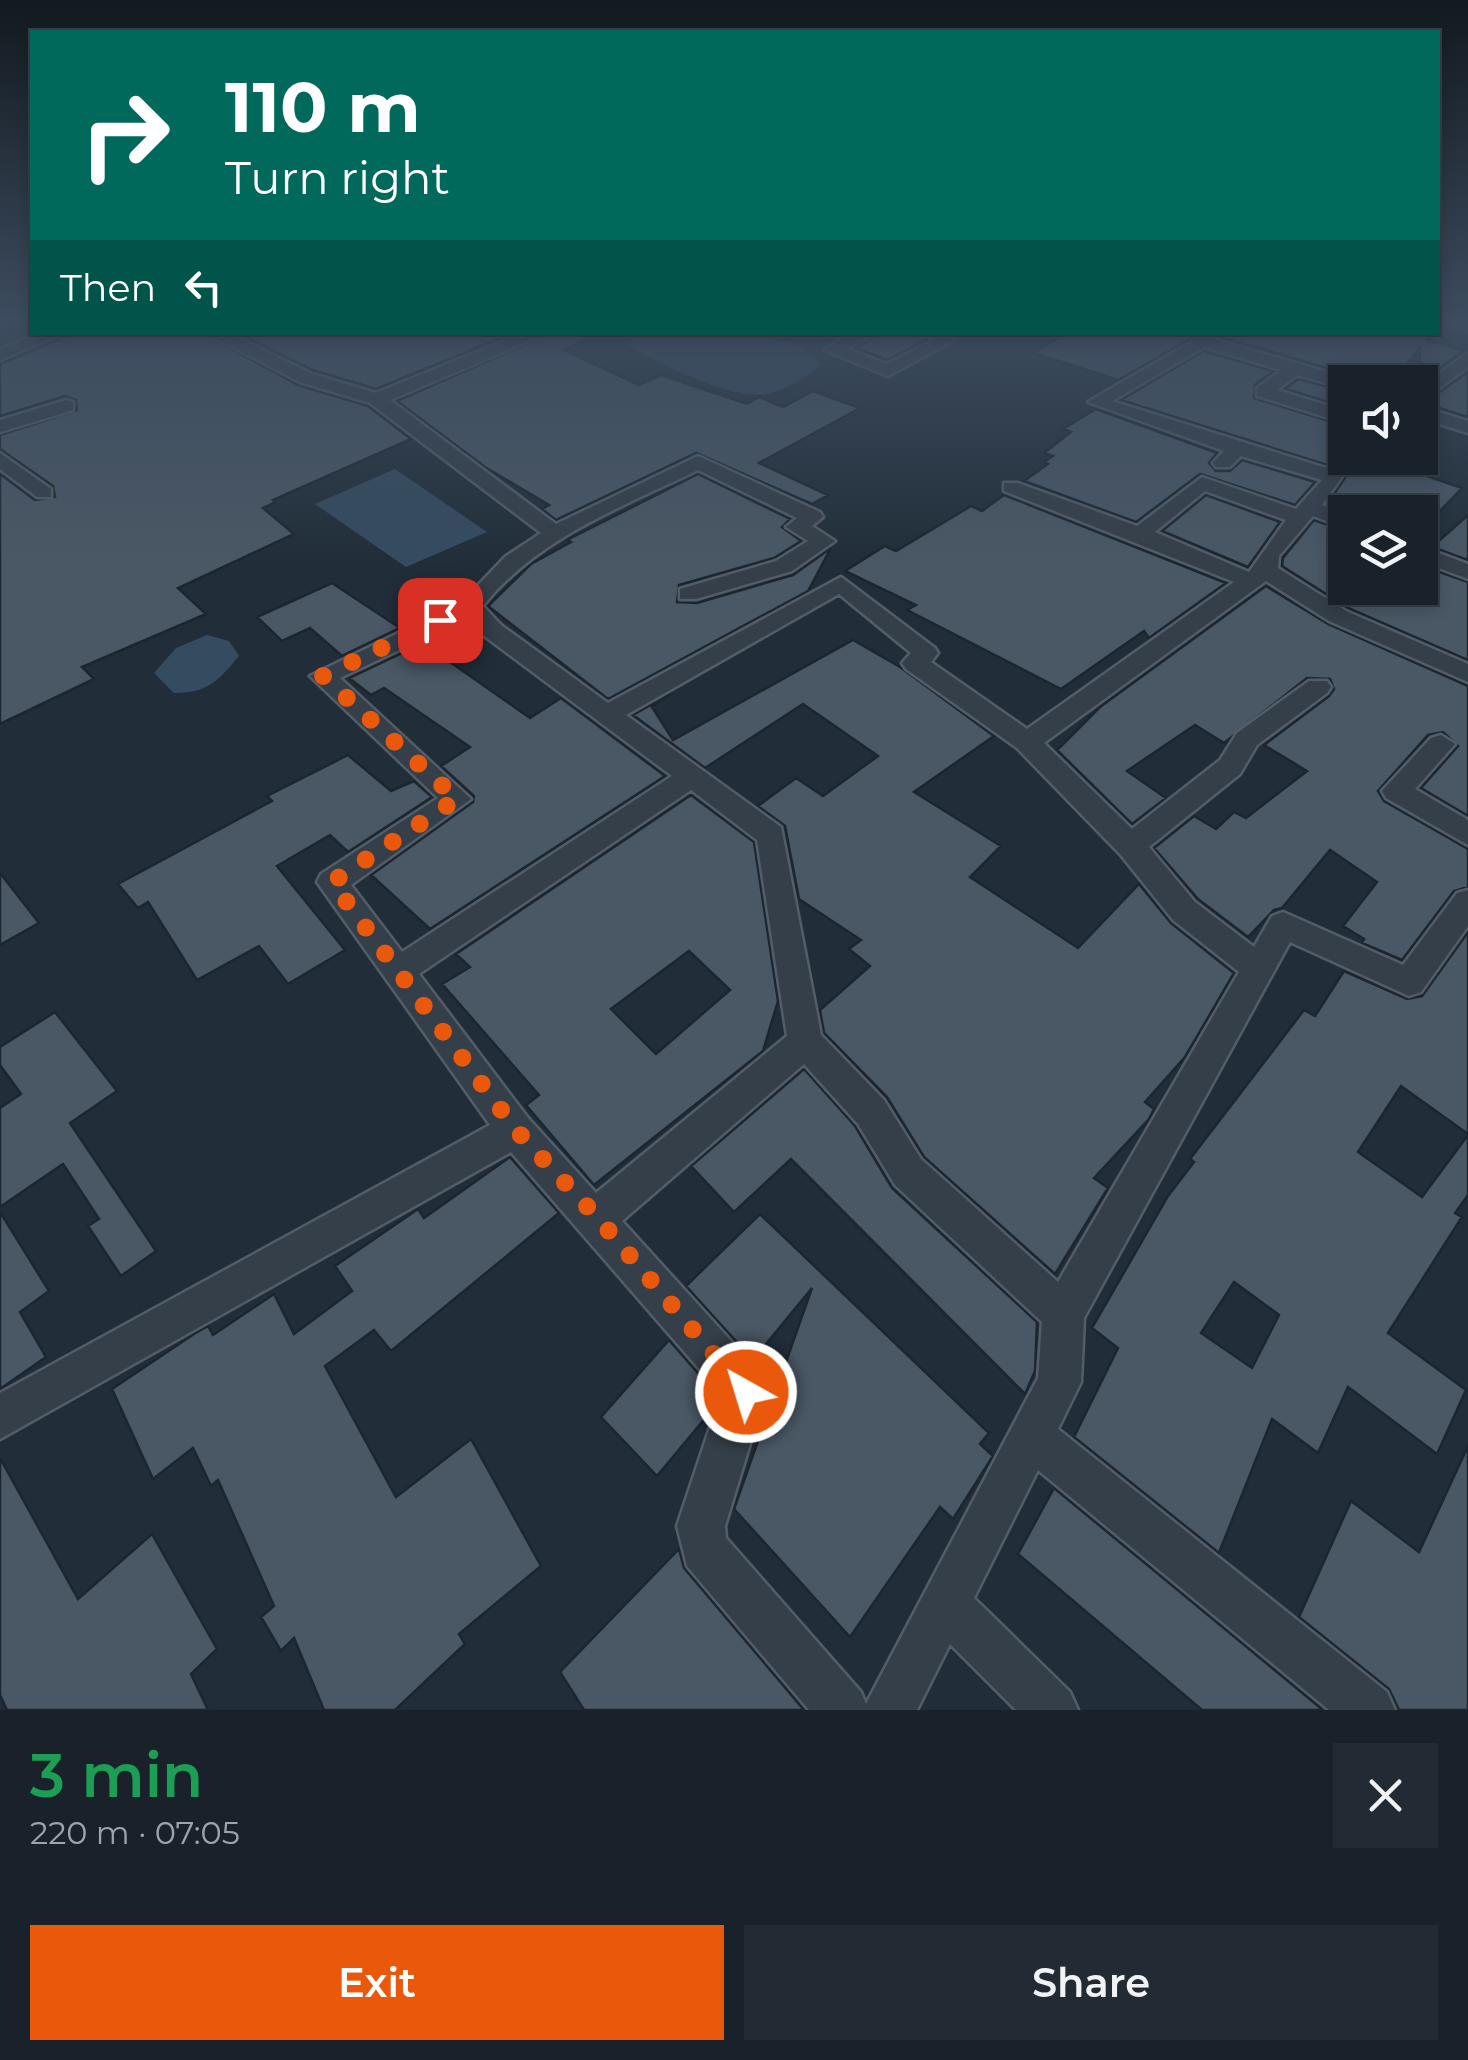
<!DOCTYPE html>
<html lang="en">
<head>
<meta charset="utf-8">
<style>
	:root { --surface:#19222b; --page:#222a33; --text:#f1f3f6; --muted:#9fa4a9; --line:#373f47; --accent:#ea580c }
	body { margin:0; font-family:Montserrat,sans-serif; background:var(--page); color:var(--text); height:100vh; display:flex; flex-direction:column; font-size:38px; white-space:nowrap }
	* { box-sizing:border-box; margin:0 }
	p { font-size:32px; color:var(--muted) }
	.icon { flex:none; width:55px; height:55px; fill:none; stroke:currentColor; stroke-width:2; stroke-linecap:round; stroke-linejoin:round }
	.map { position:relative; height:1710px; overflow:hidden }
	.side { display:flex; flex-direction:column; background:var(--surface); flex:1 }
	.side>* { flex:none }
	.banner { position:absolute; left:30px; top:30px; width:1410px; height:305px; border-radius:0px; box-shadow:0 5px 15px #0003,0 0 0 2px var(--line); background:#00695c; color:#fff; overflow:hidden }
	.buttons { position:absolute; left:1328px; top:365px; display:grid; gap:20px }
	.buttons a { display:grid; place-items:center; width:110px; height:110px; border-radius:0px; background:var(--surface); box-shadow:0 5px 15px #0003,0 0 0 2px var(--line); font-size:50px }
	.pin { position:absolute; display:grid; place-items:center; width:85px; height:85px; color:#fff; margin:-42px; border-radius:20px; box-shadow:0 5px 15px #0006 }
	.me { position:absolute; width:110px; margin:-55px; rotate:321deg; stroke-linejoin:round; filter:drop-shadow(0 0 8px #0008) }
	.turn { display:flex; align-items:center; gap:35px; height:210px; padding:0 30px; font-size:45px }
	.turn .icon { width:130px; height:130px; stroke-width:2.5 }
	.turn b { display:block; font-size:70px; line-height:85px }
	.then { display:flex; align-items:center; height:95px; padding:0 30px; background:#0003; gap:20px; font-size:38px }
	.round { display:grid; place-items:center; flex:none; width:105px; height:105px; border-radius:0px; background:var(--page) }
	.overview { display:flex; align-items:center; justify-content:space-between; height:170px; padding:0 30px }
	h1 { font-size:60px; font-weight:600; line-height:75px; color:#1e9e55 }
	.button { display:flex; gap:20px; margin-top:auto; padding:20px 30px }
	.button a { flex:1; height:115px; border-radius:0px; background:var(--accent); color:#fff; font-size:40px; font-weight:600; line-height:115px; text-align:center }
	.button a+a { background:var(--page); color:var(--text) }
	.map>svg:first-child { display:block }
	.water { fill:#354b60 }
	.building { fill:#4a5865; stroke:#1c2630; stroke-width:2.5; fill-rule:evenodd }
	.lines { fill:none; stroke-linecap:round; stroke-linejoin:round }
	.minor-casing { stroke:#535d67; stroke-width:5 }
	.minor { fill:#353f49; fill-rule:evenodd }
	.route { stroke:#ea580c; stroke-width:18; stroke-dasharray:0 32.4 }
</style>
</head>
<body>
<div class="map">
<svg width="1468" height="1710" viewBox="0 0 1468 1710">
	<rect width="100%" height="100%" fill="#212e39"/>
	<path class="water" d="M619,333c43,-1 180,-10 202,32 -16,12 -35,26 -56,29 -35,6 -117,-34 -145,-55z
		M395,469l92,63 -81,35 -91,-63z
		M207,635l22,6 10,15c-21,25 -31,37 -65,37l-20,-20 22,-25z"/>
	<path class="building" d="M76,332h124l98,53 70,21 43,33 -138,61 3,2 -13,6 31,26 -116,54 28,26 -124,53 12,12 -94,45v-250l35,26 20,-3 -2,-11 -53,-37v-14l77,-25 -1,-10 -11,-4 -65,20v-52z
		M236,332h279l-139,57 -63,-19z
		M554,332h48l-38,18 75,35 22,-10 86,29 12,-7 24,10 30,-16 47,17 -101,55 69,32 -16,9 -116,-51 -140,67 -14,-11 7,-4 -64,-38 -88,-66z
		M881,332h41l6,7 -41,21 -31,-12z
		M1068,332h134l-84,48 -84,-27z
		M1203,332h230l-6,8 37,11 -44,31v-34l-29,34 -20,-4 -13,4 -6,-7z
		M1204,351l69,20 -18,14 -1,13 91,28v12l-6,7 6,7 -8,-1 -10,14 -206,-65z
		M1468,372v45l-44,-14z
		M1298,379l47,12v16l-60,-18z
		M1096,409l121,44 -8,10 7,8h14l12,-11 73,22 -20,23 -95,-31 -64,48 -112,-41 24,-17 -4,-2 9,-6 -9,-3 27,-21 -8,-3z
		M1358,458h16l88,30 -23,24h-91l-20,-9z
		M698,474l92,45 -8,8 19,14 -27,17 -95,27 -2,17 20,1 96,-28 38,-27 -23,43 -200,108 -120,-93 43,-42 40,-22 -4,-2z
		M1004,495l222,88 -77,55 -5,-7 -83,58 -154,-79 9,-5 -71,-34 40,-25 11,5 75,-45 11,5z
		M1206,495l74,27 -32,45 -86,-36z
		M1468,515v45l-36,-13z
		M1314,520l31,11v57h75v-23l48,17v78l-120,-52 -66,-42 1,-8z
		M332,583l68,45 -58,28 -32,-28 -28,13 -25,-24z
		M1266,586l62,38 140,62v130l-47,-28 37,-42 -15,-14 -15,3 -50,56 6,10 84,48v38l-14,4 -52,69 -40,-17 2,-4 -21,-13 34,-44 -47,-32 -48,58 -8,2 -26,27 -50,-38 -44,-51 40,-32 22,13 18,-17 12,6 61,-47 -43,-26 65,-49 5,-7 -4,-10 -23,-1 -83,65 -29,-18 -68,46 39,27 -34,26 -75,-74 43,-43z
		M853,640l47,27 94,69 -80,56 87,54 -31,31 108,71 61,-64 32,39 63,50 -49,84 -40,45 9,7 -5,10 -55,59 14,10 -53,86 -131,-117 -37,-60 -63,-64 -4,-23 50,-44 -21,-17 12,-9 -62,-41 -14,-73 -27,-20 38,-28 27,18 55,-40 -75,-52 -98,64 -72,-53 39,-22 -20,14 21,33z
		M423,643l107,75 31,-20 104,78 -235,153 -59,-54 102,-73 1,-6 -33,-30 29,-19 -86,-59 -13,7 -22,-17z
		M348,755l43,36 23,-10 18,16 -84,55 -18,-17 -53,31 68,84 -57,34 -29,-38 -62,34 -49,-78 -10,6 -20,-24 154,-83 -5,-5z
		M691,795l63,47 24,159 -15,50 -169,134 -68,-80 13,-10 -97,-111 28,-17 -14,-13zM689,951l41,39 -74,64 -45,-45z
		M0,873l39,50 -39,22z
		M1468,932v202l-67,-48 -43,66 64,45 46,-62v60l-13,18 7,4 -74,116 78,57 -29,64 -89,-67 -30,66 -46,-34 -53,134 -145,-116 44,-89 -26,-20 76,-132 26,-34 -4,-3 114,-149 11,6 29,-45 63,28 15,-3zM1234,1282l45,33 -27,53 -51,-35z
		M55,1012l62,79 -47,32 86,128 -35,25 -33,-50 11,-7 -36,-55 -63,43v-99l21,-14 -21,-29v-18z
		M804,1069l51,57 37,62 145,134 -2,49 -10,23 -234,-235 -57,53 -43,-46z
		M510,1157l49,56 -168,138 -17,-21 -49,36 71,131 75,-58 70,127 -82,68 6,10 -70,66h-71l-30,-72 -13,13 -20,-34 13,-11 -56,-126 -7,6 -18,-38 -40,31 -41,-90 82,-55 14,-8 5,9 61,-41 20,40 58,-43 -17,-25 83,-57 6,9z
		M0,1212l49,79 -29,21 26,45 -46,32z
		M760,1214l229,219 -9,11 13,12 -40,63 -13,-12 -90,130 -116,-128 78,-221 -59,72 -67,-74z
		M669,1340l48,55 -5,15 -55,66 -56,-59z
		M1468,1446v264h-69l-10,-21 -90,-72 52,-116 68,51z
		M0,1458l78,141 74,-65 65,115 -26,25 17,36h-201l-7,-15z
		M1054,1488l269,222h-121l-184,-156z
		M679,1549l5,19 120,142h-220l-24,-38z"/>
	<g class="lines">
		<g class="minor-casing">
			<path id="minor" d="M1448,323h20v8l-18,-5z
				M42,332h24l-66,28v-11z
				M204,332h22l86,42 64,19 150,-61h24l-160,68 166,124 142,-68 122,56 3,5 -11,9 23,15 -43,30 -96,28h-16v-10l96,-28 32,-20 -22,-14 11,-9 -99,-48c-76,37 -161,68 -215,136l18,19 107,78 233,-126 94,71 3,5 -7,9 96,67 207,-147 -230,-91v-8h14l119,43 65,-49 94,32 26,-29 -81,-24 -11,11h-14l-3,-4 11,-12 -136,-49 114,-66 149,43 3,3h-9v6l-48,-13 -20,15 68,21v12l-88,-27v-8l24,-18 -77,-23 -92,54 217,68 9,-15 17,4 -33,47 23,9v14l-32,-12 -34,40 -1,12 68,43 122,53v18l-139,-61 -63,-40 -222,162 88,86 88,-69 17,-27 72,-52h18l4,6 -4,6 -70,52 -17,29 -91,73 46,55 59,45 18,-31 11,-4 120,53 54,-72 11,-3v36l-47,66 -12,4 -119,-54 -206,376 -3,64 -23,47 329,263 8,18h-66l-291,-240 -64,128 96,94 8,18h-62l-66,-66 -33,66h-108l-122,-144 -10,-40 44,-132 -210,-242 -511,287v-46l490,-268 -173,-243 4,-8 117,-76 -128,-122 152,-74 44,-46 35,-23 -171,-130 -70,-21zM1205,491l81,29 -37,52 -94,-40zM839,594l72,59 -9,10 4,6 111,79 103,106 53,66 66,52 -181,310 -137,-123 -37,-59 -63,-65 -40,-208 -155,-112zM467,618l16,17 189,141 -270,176 -51,-67 120,-86 -131,-121zM691,790l66,50 30,196 -191,157 -68,-75 -109,-144zM804,1064l54,60 37,61 147,137 -4,56 -172,326 -5,-12 -135,-154 -1,-12 42,-138 -7,-15 -138,-152z
				M855,332h22l-30,17 40,15 47,-24 -8,-8h20l8,8 -66,36 -64,-26z
				M1468,353v14l-48,35v-15z
				M66,400l7,2v8l-73,22v-12z
				M1420,406l48,15v12l-48,-15z
				M0,453l51,36v8h-14l-37,-28z
				M1420,546l48,18v15l-48,-18z
				M1441,735l14,9 -40,45 53,31v25l-82,-47 -4,-7 49,-53z"/>
		</g>
		<use href="#minor" class="minor"/>
	</g>
	<linearGradient id="sky" x2="0" y2="1"><stop stop-color="#12191f"/><stop offset="0.57" stop-color="#3d4c5f"/><stop offset="1" stop-color="#3d4c5f" stop-opacity="0"/></linearGradient>
	<rect width="1468" height="563" fill="url(#sky)"/>
	<g class="lines">
		<path class="route" d="M440,620l-117,56 134,123 -125,83 184,248 81,87 149,175"/>
	</g>
</svg>
<div class="buttons">
<a><svg class="icon" aria-label="sound" viewBox="0 0 24 24"><path d="M4 9h4l5-4v14l-5-4H4zM17 9q2 3 0 6"/></svg></a>
<a><svg class="icon" aria-label="layers" viewBox="0 0 24 24"><path d="M12 4l9 5-9 5-9-5zM3 14l9 5 9-5"/></svg></a>
</div>
<div class="pin" style="left:440px;top:620px;background:#d93025"><svg class="icon" aria-label="arrive" viewBox="0 0 24 24"><path d="M6 21V4h12l-3 4 3 4H6"/></svg></div>
<svg class="me" style="left:746px;top:1392px" viewBox="-20 -20 40 40"><circle r="17" fill="#ea580c" stroke="#fff" stroke-width="3"/><path d="M0-11L8 9 0 5-8 9z" fill="#fff"/></svg>
<div class="banner">
<div class="turn"><svg class="icon" aria-label="right" viewBox="0 0 24 24"><path d="M7 20v-9h11M14 6l5 5-5 5"/></svg><div><b>110 m</b>Turn right</div></div>
<div class="then">Then<svg class="icon" aria-label="left" viewBox="0 0 24 24"><path d="M17 20v-9H6M10 6l-5 5 5 5"/></svg></div>
</div>
</div>
<section class="side">
<div class="overview"><div><h1>3 min</h1><p>220 m · 07:05</p></div><a class="round"><svg class="icon" aria-label="close" viewBox="0 0 24 24"><path d="M6 6l12 12M18 6L6 18"/></svg></a></div>
<div class="button"><a>Exit</a><a>Share</a></div>
</section>
</body>
</html>
